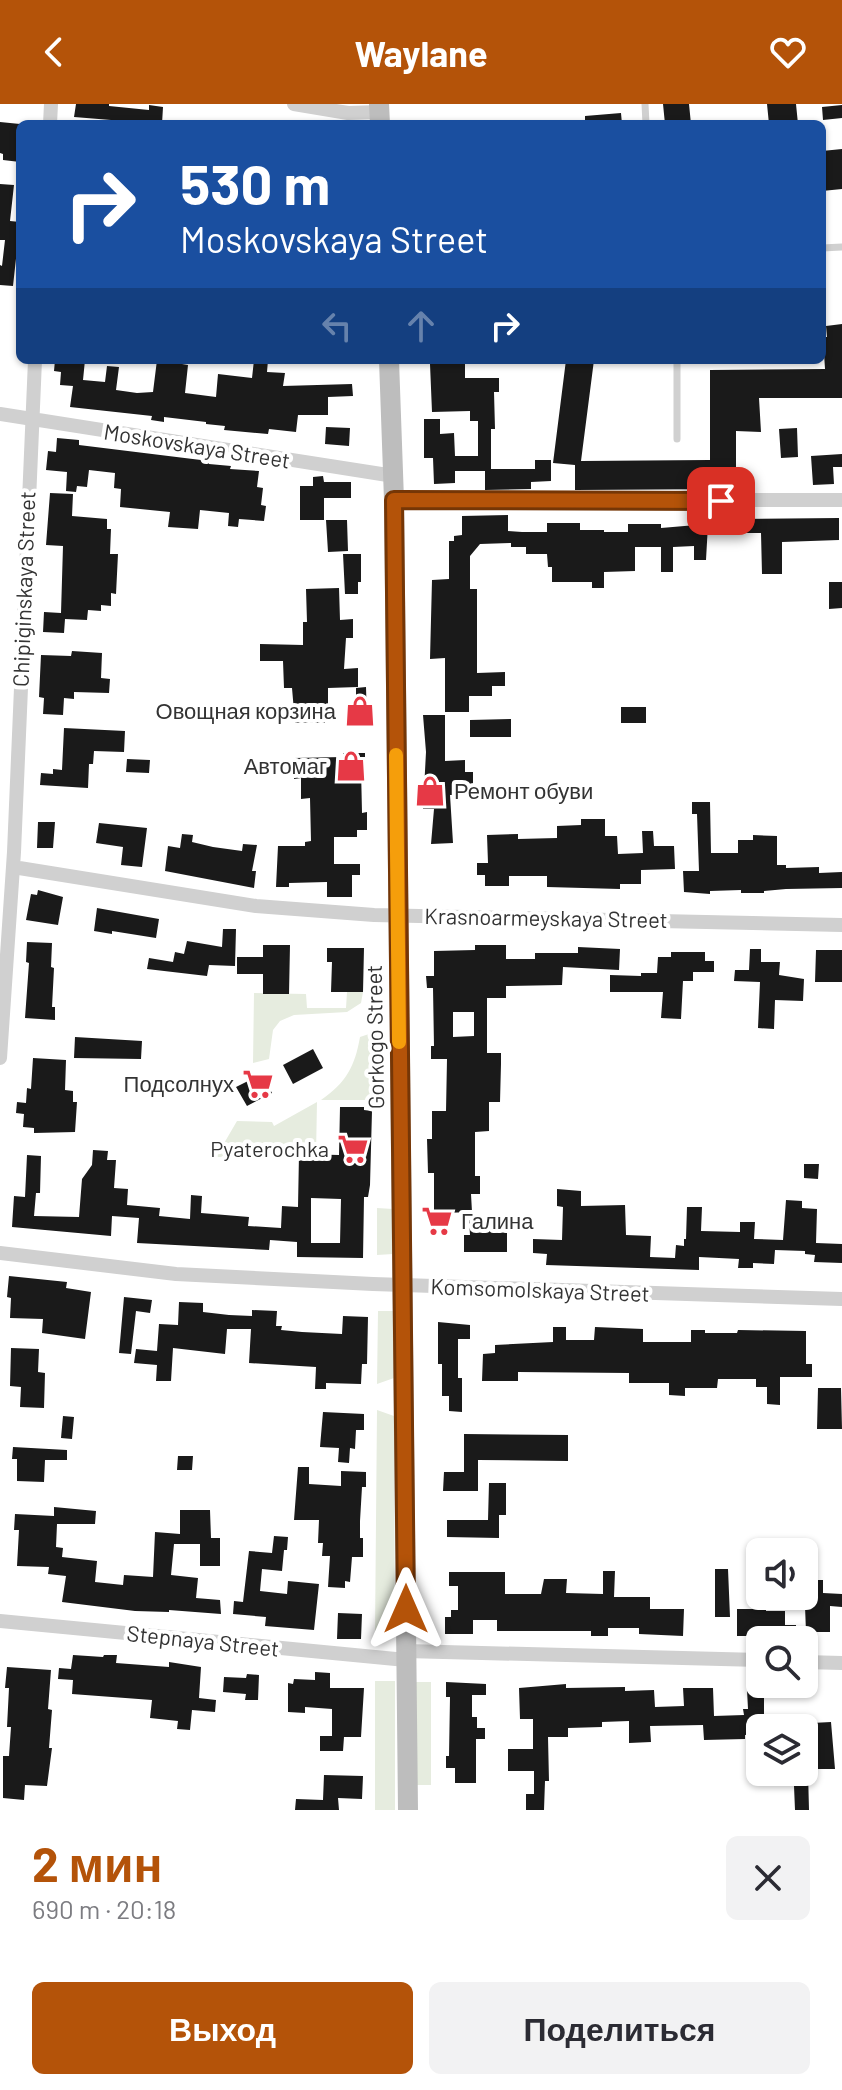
<!DOCTYPE html>
<html lang="ru">
<head>
<meta charset="utf-8">
<style>
	:root { --surface:#fff; --page:#f2f2f3; --text:#2b2b33; --muted:#7c7c81; --accent:#b45309 }
	body { margin:0; font-family:Barlow,sans-serif; background:var(--page); color:var(--text); height:100vh; display:flex; flex-direction:column; font-size:30px; white-space:nowrap }
	* { box-sizing:border-box; margin:0 }
	p { font-size:26px; color:var(--muted) }
	.icon { flex:none; width:44px; height:44px; fill:none; stroke:currentColor; stroke-width:2; stroke-linecap:round; stroke-linejoin:round }
	.map { position:relative; height:1706px; overflow:hidden }
	.sheet { display:flex; flex-direction:column; background:var(--surface); flex:1 }
	.sheet>* { flex:none }
	.top-card { position:absolute; left:16px; top:16px; width:810px; height:244px; border-radius:12px; box-shadow:0 2px 6px #0004; background:#1a4fa0; color:#fff; overflow:hidden }
	.buttons { position:absolute; left:746px; top:1434px; display:grid; gap:16px }
	.buttons a { display:grid; place-items:center; width:72px; height:72px; border-radius:12px; background:var(--surface); box-shadow:0 2px 6px #0004; font-size:40px }
	.pin { position:absolute; display:grid; place-items:center; width:68px; height:68px; color:#fff; margin:-34px; border-radius:16px; box-shadow:0 4px 12px #0006 }
	.me { position:absolute; width:88px; margin:-44px; rotate:0deg; stroke-linejoin:round; filter:drop-shadow(0 0 6px #0008) }
	.turn { display:flex; align-items:center; gap:28px; height:168px; padding:0 32px; font-size:36px }
	.turn .icon { width:104px; height:104px; stroke-width:2.5 }
	.turn b { display:block; font-size:56px; line-height:68px }
	.lanes { display:flex; align-items:center; height:76px; padding:0 32px; background:#0003; justify-content:center; gap:40px; direction:ltr }
	.lanes .off { opacity:.35 }
	.round { display:grid; place-items:center; flex:none; width:84px; height:84px; border-radius:12px; background:var(--page) }
	.summary { display:flex; align-items:center; justify-content:space-between; height:136px; padding:0 32px }
	h1 { font-size:48px; font-weight:700; line-height:60px; color:var(--accent) }
	.cta { display:flex; gap:16px; margin-top:auto; padding:16px 32px }
	.cta a { flex:1; height:92px; border-radius:12px; background:var(--accent); color:#fff; font-size:32px; font-weight:700; line-height:92px; text-align:center }
	.cta a+a { background:var(--page); color:var(--text) }
	header { display:flex; justify-content:space-between; align-items:center; height:104px; padding:0 32px; background:var(--accent); color:#fff; font-size:36px; font-weight:700 }
	.map>svg:first-child { display:block }
	.green { fill:#e6ecdf }
	.building { fill:#1a1a1a; fill-rule:evenodd }
	.lines { fill:none; stroke-linecap:round; stroke-linejoin:round }
	.lane { stroke:#d0d0d0; stroke-width:7 }
	.street { stroke:#d0d0d0; stroke-width:14 }
	.secondary { stroke:#bdbdbd; stroke-width:20 }
	.route-casing { stroke:#753606; stroke-width:20 }
	.route { stroke:#b45309; stroke-width:14 }
	.slow { stroke:#f59e0b; stroke-width:14 }
	.labels { text-anchor:middle; stroke-width:8; stroke-linejoin:round; paint-order:stroke }
	.street-label { font-size:22px; fill:#333; stroke:#fff }
	.poi-label { font-size:22px; fill:#333; stroke:#fff; text-anchor:end }
</style>
</head>
<body>
<header><svg class="icon" aria-label="back" viewBox="0 0 24 24"><path d="M15 5l-7 7 7 7"/></svg>Waylane<svg class="icon" aria-label="heart" viewBox="0 0 24 24"><path d="M12 20l-8-8c-3-5 5-10 8-4 3-6 11-1 8 4z"/></svg></header>
<div class="map">
<svg width="842" height="1706" viewBox="0 0 842 1706">
	<rect width="100%" height="100%" fill="#fff"/>
	<path class="green" d="M347,888h16l-2,11 -14,9 -53,3 -14,6 -7,9 -4,29 -16,4 1,-70 52,1 1,14h39z
		M372,929v67h-51c25,-17 34,-34 39,-63z
		M317,998l-1,53 -17,-1v4l-83,-1 21,-36 35,1 2,4z
		M377,1104l16,1v45l-16,1z
		M378,1207h16v67l-17,6z
		M377,1306l17,6 1,217h-20z
		M375,1577h20v129h-20z
		M415,1578h16v103h-16z"/>
	<path class="building" d="M76,0h33v2l40,4v-5l14,2 -1,17h-52l1,-4 -37,-3z
		M663,0h26l2,20h-26z
		M767,0h29l2,20h-29z
		M842,1v13l-19,2 -1,-13z
		M621,9l1,11h-37v-8z
		M0,18l20,2v38l-17,-2v-6l-3,-1z
		M842,45v40l-20,2v-40z
		M0,80l14,1 -4,36 10,1 -7,64 -13,-1v-20l2,1 3,-26h-5z
		M842,220v74h-83l2,34 -25,-1v58l-161,1v-25l-22,-2 13,-103h28l-13,101 129,-1v-90l115,-1 -2,-32h4l-1,-11z
		M55,256h30l-2,20 22,2 2,-16 12,1 -3,23 21,3 16,-1 4,-32h20l-1,3 12,2 -3,28 31,4 2,-23 34,4 2,-18h14l-1,12 18,1 -2,13 69,-2 1,12 -25,1v18h-30l-2,17 -27,-3 -1,5 -44,-4 1,-4 -19,-2v-2l-42,-5v5l-13,-2 1,-4 -82,-9 3,-21 -13,-1 1,-13 -7,-1z
		M465,259v15h34v14h-5l1,37h-4v40h44v-9h16v21l-20,1v7l-46,1v-19h-30v12l-21,1 -1,-26h-9v-39h16v15l14,-1 1,23h23v-35h-8v-10l-38,1 -2,-48z
		M326,323l24,1 -1,18 -24,-2z
		M797,324l1,29 -17,1 -2,-29z
		M57,334l22,2v5l130,16v3l22,2 -1,3 29,2 -2,16 6,1 -2,17 5,1 -2,15 -25,-2 -1,8 -10,-1 1,-13 -29,-3 -2,19 -30,-2 2,-15 -50,-5 1,-18 -7,-1 1,-15 -26,-3 -2,17 -10,-1 -1,6 -10,-1 1,-19 -21,-2 2,-19 8,1z
		M842,350v13h-9l1,17 -21,1 -2,-29z
		M323,372l1,6h27v16h-27v22h-24v-34h13v-9z
		M50,389l23,1 -1,22 35,3v10h4l-1,25h8l-2,40 -5,-1v13l-10,-1v6l-13,-1 -1,10 -22,-1 -1,14 -21,-1 1,-20 17,1 2,-67 -17,-1z
		M508,411v16l14,1h25v-9h33v7h24v2h24v-8h33v4l47,-4 -2,36h-12v-14l-21,1v25h-12v-25h-26v24l-31,1v16h-12v-6h-40v-15h-4l-1,-13h-21v-7h-15v-4l-31,1 -10,12v33h7v84l28,-1v14h-13v10h-23v16h-24v-54l-15,1 2,-79 17,-1v-38h5v-5l8,-1v-19z
		M839,414v22l-57,2v32h-20l-1,-41h-25v-14z
		M326,416h21l1,31 -20,1z
		M343,450h18v28h-3v12h-13z
		M829,478h13v26l-13,1z
		M339,484l1,32 13,-1v19h-7l-2,31 14,-1v19l-30,1v20h-4l1,15h-30l-3,-35h-8l-1,-27h-23v-17l43,1v-23h4l-1,-33z
		M72,547l30,2 -1,25 9,1 -1,14 -35,-1v7l-10,-1 -1,17 -20,-1 1,-16 -5,-1 2,-42 30,1z
		M366,583l1,33h-11v-32z
		M621,603h25v16h-25z
		M423,611h22v46l20,-1v12h8v23h-23l3,48 -22,1 3,-35h-11l3,-57z
		M511,615v18h-41v-17z
		M64,624l61,3 -1,21 -30,-1 -1,13h-4l-1,24 -48,-3 1,-12 12,1v-5l9,1z
		M343,649h22v15h-4l1,45 5,-1v18h-10v7h-23v27h26v11h-8v22h-25v-15l-38,1v4h-13l2,-41h27v-4l6,-1 -1,-43 -9,1v-21l-7,1v-21l49,-1z
		M127,655l23,1 -1,13 -23,-1z
		M692,698h18l1,51h27v-13h15v-5l24,1v29h9v3l33,-1v6l23,-1v16l-56,1 -22,2v2h-23v-3l-31,1v3l-26,-2 -1,-21h16l-2,-57h-5z
		M581,715h24v17h12l1,18 25,-1 -1,-22h11l1,15h20l1,23 -34,1v14h-21v5l-73,-2v-11h-38v10h-24v-11h-8v-12h11l-1,-28 31,-1v5l39,-1v-12l24,-1z
		M38,718h17l-2,26h-16z
		M99,719l48,5 -5,39 -21,-2 2,-18 -27,-4z
		M182,730l11,1 -1,7 21,5 29,4 1,-7 14,1 -5,26h4l-2,17 -89,-17 3,-25 12,2z
		M38,786l25,7 -5,28 -32,-5 5,-26 6,1z
		M97,804l62,11 -3,19 -44,-7v3l-18,-3z
		M223,825h13l-1,37 -26,-1 -2,11 -60,-7 2,-11 24,4 2,-10 9,2 3,-13 35,6z
		M27,838l25,1 -1,24 3,1 -2,39h3v13l-30,-2 4,-55 -3,-1z
		M263,841h27l-1,49h-26v-20h-26v-17h26z
		M475,841h31v14h29v-6h43v-6l42,2 -1,21 -56,-3 -1,18 -56,1v12h-19v55h14v11l-1,38h-11v29l-14,1v44h5v18h-9l1,18 -29,1v17h-12v-18h3v-39h-6l-1,-34h5v-28h14l1,-52h-16v-13h3l-1,-58h-6l-1,-12h8v-25l41,-1zM453,908h21v24l-21,1z
		M327,844h37l-1,44h-32l1,-30h-5z
		M750,845h11v13h19l-1,13 25,4 -1,22 -28,-1 -1,29 -16,-1 2,-46 -26,-1 1,-11h14z
		M816,846h26v32h-27z
		M671,848h34v9h9v11h-21v9h-10l-2,38 -20,-1 2,-26h-53v-17l31,1v-3h16l1,-16h13z
		M75,933l67,4 -1,18 -67,-1z
		M313,945l10,19 -30,16 -10,-19z
		M33,954l33,2 -1,30 8,1v11h4l-2,30 -41,1v-5l-11,-1 1,-13 -8,-1 1,-11 9,1 1,-15 4,1z
		M262,970l10,19 -25,13 -11,-19z
		M340,1003h24v3l8,1 -2,74 -2,12h-4l-1,61 -66,-1v-15l-27,-2 -1,10 -132,-7 2,-25 -27,-2 -1,20 -99,-9 2,-31 11,1 2,-42 14,1 -1,37h-4l-2,23 45,1 3,-38 10,-14 1,-15 15,1 -1,9h9l-2,28 14,1 -1,16 33,3 -1,8 31,3 1,-24 11,1 -1,17 48,4 -1,9 33,2 1,-22 16,1 1,-53 40,1zM311,1094l30,1 -1,44h-29z
		M804,1060h15l-1,15 -14,-1z
		M557,1085l24,2v15l44,-1 1,30 25,1 -1,21 25,1 1,-13 8,1v-7h2l1,-32h15l-1,24 39,1v-10h15l-1,17 29,1 3,-40 16,1v7l15,1 -1,34 26,1v19l-28,-1 1,-7 -10,-1v-3l-30,-1 -1,14 -21,-1v5h-15l1,-9 -40,-2v13l-153,-5 1,-11 -14,-1v-14l29,1 1,-33 -6,-1z
		M469,1116h38v32h-43v-17h6z
		M9,1172l58,6 -1,6 25,4 -6,47 -43,-6 1,-14 -33,-1 1,-20 -4,-1z
		M124,1193l28,3 -2,13 -14,-2 -5,43 -12,-1z
		M179,1198l24,1v9l26,3 23,1v-6l25,1 -1,15h6l-1,4 21,2 40,2 1,-18 25,1 -1,47h-5l-1,20 -35,-1v6h-11l1,-22 -67,-4 2,-34h-24l-2,25 -52,-6 -2,33h-15l1,-16 -23,-2 2,-14 21,2 2,-27 19,1z
		M438,1218l32,3v14h-12v39h4v34l-13,-1v-15h-7v-32h-4z
		M553,1223h13v13h28l1,-13 48,2v13h48v-12h14v3h32l1,-3 68,1v33h6v13h-32v28l-13,-1v-17h-11v-8h-38l-1,9h-32v8l-16,-1v-12h-40v-10l-111,-1v9h-36l1,-27 12,-1v-8l58,-3z
		M11,1244l28,1 -1,23 7,1 -1,35 -24,-1 1,-20 -11,-1z
		M818,1284h23l1,41h-25z
		M323,1308l41,2v16h-8l-1,19 -5,-1 -1,15 -11,-1 1,-14 -19,-1z
		M63,1312l11,1 -2,22 -11,-1z
		M464,1330l104,1v26l-90,-1v31h-35l1,-19h20z
		M13,1343l54,3v10h-22l-1,22 -27,-1v-22h-5z
		M178,1352h15l-1,14h-15z
		M298,1363h11v17l32,2v-15l25,1v15h-4l-2,34v17h3v19h-11l-2,25 -5,-1v7l-17,-1 2,-31h-8l1,-13h-5l1,-23h-25z
		M489,1379h17v32h-7v23l-52,-1v-17h41z
		M54,1403l42,4 -1,13h-38l-1,23 7,1 -1,9 35,4 -2,21 28,3 1,-10 29,2 2,-45 25,2v-24h30l1,28h9v28h-20v-22h-26l-3,31 27,3 -2,20 24,2 1,14 -52,-4v2l-34,-1 -73,-9 4,-26 -18,-2 1,-7 -32,-1 2,-36h-5l1,-16 39,2z
		M274,1432l14,1 -1,13h-3l-2,21 -20,-2 -2,22 27,3 1,-13 31,3 -5,46 -49,-4 1,-9 -33,-3 1,-13 9,1 6,-51 23,2z
		M715,1465h13l2,48h-15z
		M603,1467h12l-1,26h36v12h34l-1,27 -44,-2v-6h-31v8h-17v-5h-94v-11h-24v14h-28v-17h6v-7h7v-24h-9v-14h56v22h36l3,-15h23l-1,14 37,1z
		M804,1476h19v13l19,1v13l-12,-1v26h-24z
		M755,1492h11v15h19v14h11v11h-59v-27h18z
		M338,1509l24,1 -1,25h-24z
		M73,1551l30,2 1,-2h13l-1,8 53,4v-5l32,5 -2,31 17,2 -1,12 -23,-2 -2,20 -13,-1 1,-8 -28,-3 2,-18 -80,-6 1,-14 -15,-1 1,-11 12,1z
		M7,1563l44,3 -3,39 4,1 -3,38h3l-5,38 -22,-1 -1,15 -21,-2v-42h6l2,-29h-4l2,-39h-4z
		M315,1568l15,1v15h34l-3,49h-17l-1,14h-23v-15h12v-27l-27,-2v6l-17,-1v-29l5,1 1,-5 21,1z
		M247,1570l12,1 -1,25h-13l1,-6 -23,-2 1,-15 22,1z
		M446,1578l40,2v11h-14v22h5v11h8v11h-9v44h-21v-15h-9v-12h3l1,-59h-4z
		M566,1580v4l59,-1v4l29,-1 1,17 29,-1 -1,-18h30l1,28 30,-1 -1,-6h5l-1,-19 17,-1v39h-4v6l-15,1v4l-41,1 -1,-15 -53,1 1,16 -22,1v-22l-27,1v5l-34,1v9h-20l1,44h-4l-1,29h-18v-16h8v-23h-26v-22h25v-30h-13l-1,-31z
		M831,1618l4,47h-31v-34l8,-1v-11z
		M798,1668h10l1,38h-14l-1,-24h4z
		M324,1671l39,1 -1,23 -24,-1 1,12h-44l1,-11 27,1z"/>
	<g class="lines">
		<path class="lane" d="M645,0l1,20
			M822,144l20,-1
			M677,335v-79"/>
		<path class="street" d="M294,0l54,9 31,-1
			M50,20l1,-20
			M0,310l394,62
			M394,396h448
			M13,763l243,39 118,9 468,10
			M0,954l14,-206 21,-492
			M0,1149l176,21 197,10 469,15
			M0,1517l406,39
			M406,1547l354,9
			M804,1558l38,1"/>
		<path class="secondary" d="M379,0l1,20
			M389,256l5,140 14,1310"/>
	</g>
	<g class="lines">
		<g class="route-casing">
			<path id="route" d="M406,1505l-12,-1109 327,1"/>
		</g>
		<use href="#route" class="route"/>
		<path class="slow" d="M396,651l3,287"/>
	</g>
	<defs>
		<g id="shop-bare" transform="scale(2.4)"><path d="M-5-2.5h2.3a2.7 3.5 0 0 1 5.4 0H5L5.5 6h-11ZM-1.5-2.5h3a1.5 2.3 0 0 0-3 0Z" fill="#e63946" stroke="#fff" stroke-width="2.5" paint-order="stroke"/></g>
		<g id="supermarket-bare" transform="scale(2.4)"><path d="M-6-5.5h2.5l.6 2H6L4.5 2H-2.5L-4.4-4H-6ZM-1.5 3.2a1.3 1.3 0 1 0 .1 0ZM3 3.2a1.3 1.3 0 1 0 .1 0Z" fill="#e63946" stroke="#fff" stroke-width="2.5" paint-order="stroke"/></g>
	</defs>
	<g fill-rule="evenodd">
		<use href="#shop-bare" x="360" y="607"/>
		<use href="#shop-bare" x="351" y="662"/>
		<use href="#shop-bare" x="430" y="687"/>
		<use href="#supermarket-bare" x="258" y="980"/>
		<use href="#supermarket-bare" x="353" y="1045"/>
		<use href="#supermarket-bare" x="437" y="1117"/>
	</g>
	<g class="labels">
		<g class="street-label">
			<text transform="translate(197 342) rotate(9)" y="8">Moskovskaya Street</text>
			<text transform="translate(24 485) rotate(-88)" y="8">Chipiginskaya Street</text>
			<text transform="translate(546 814) rotate(1)" y="8">Krasnoarmeyskaya Street</text>
			<text transform="translate(375 933) rotate(-91)" y="8">Gorkogo Street</text>
			<text transform="translate(540 1186) rotate(2)" y="8">Komsomolskaya Street</text>
			<text transform="translate(203 1537) rotate(6)" y="8">Stepnaya Street</text>
		</g>
		<g class="poi-label">
			<text x="336" y="615">Овощная корзина</text>
			<text x="327" y="670">Автомаг</text>
			<text x="454" y="695" text-anchor="start">Ремонт обуви</text>
			<text x="234" y="988">Подсолнух</text>
			<text x="329" y="1053">Pyaterochka</text>
			<text x="461" y="1125" text-anchor="start">Галина</text>
		</g>
	</g>
</svg>
<div class="buttons">
<a><svg class="icon" aria-label="sound" viewBox="0 0 24 24"><path d="M4 9h4l5-4v14l-5-4H4zM17 9q2 3 0 6"/></svg></a>
<a><svg class="icon" aria-label="search" viewBox="0 0 24 24"><circle cx="10" cy="10" r="6"/><path d="M15 15l6 6"/></svg></a>
<a><svg class="icon" aria-label="layers" viewBox="0 0 24 24"><path d="M12 4l9 5-9 5-9-5zM3 14l9 5 9-5"/></svg></a>
</div>
<div class="pin" style="left:721px;top:397px;background:#d93025"><svg class="icon" aria-label="arrive" viewBox="0 0 24 24"><path d="M6 21V4h12l-3 4 3 4H6"/></svg></div>
<svg class="me" style="left:406px;top:1505px" viewBox="-20 -20 40 40"><path d="M0-17L14 15 0 8-14 15z" fill="#b45309" stroke="#fff" stroke-width="4"/></svg>
<div class="top-card">
<div class="turn"><svg class="icon" aria-label="right" viewBox="0 0 24 24"><path d="M7 20v-9h11M14 6l5 5-5 5"/></svg><div><b>530 m</b>Moskovskaya Street</div></div>
<div class="lanes"><svg class="icon off" aria-label="left" viewBox="0 0 24 24"><path d="M17 20v-9H6M10 6l-5 5 5 5"/></svg><svg class="icon off" aria-label="ahead" viewBox="0 0 24 24"><path d="M12 20V5M6 11l6-6 6 6"/></svg><svg class="icon" aria-label="right" viewBox="0 0 24 24"><path d="M7 20v-9h11M14 6l5 5-5 5"/></svg></div>
</div>
</div>
<section class="sheet">
<div class="summary"><div><h1>2 мин</h1><p>690 m · 20:18</p></div><a class="round"><svg class="icon" aria-label="close" viewBox="0 0 24 24"><path d="M6 6l12 12M18 6L6 18"/></svg></a></div>
<div class="cta"><a>Выход</a><a>Поделиться</a></div>
</section>
</body>
</html>
